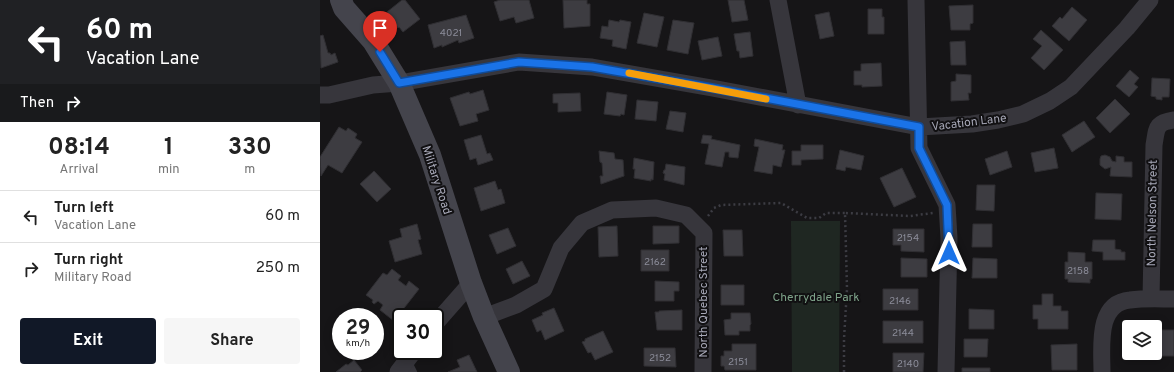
<!DOCTYPE html>
<html lang="en">
<head>
<meta charset="utf-8">
<style>
	:root { --surface:#fff; --page:#f6f6f6; --text:#222; --muted:#767676; --line:#e0e0e0; --accent:#111827 }
	body { margin:0; font-family:Overpass,sans-serif; background:var(--page); color:var(--text); height:100vh; display:flex; flex-direction:column; font-size:15px; white-space:nowrap }
	* { box-sizing:border-box; margin:0 }
	p { font-size:13px; color:var(--muted) }
	.icon { flex:none; width:22px; height:22px; fill:none; stroke:currentColor; stroke-width:2; stroke-linecap:round; stroke-linejoin:round }
	.map { position:relative; flex:1; overflow:hidden }
	.drawer { display:flex; flex-direction:column; background:var(--surface); width:320px }
	.drawer>* { flex:none }
	.banner { background:#202124; color:#fff; overflow:hidden }
	.controls { position:absolute; left:802px; top:320px; display:grid; gap:8px }
	.controls a { display:grid; place-items:center; width:40px; height:40px; border-radius:4px; background:var(--surface); box-shadow:0 2px 10px #0003; font-size:20px }
	.speed { position:absolute; left:12px; top:308px; display:flex; gap:8px; font-size:20px; font-weight:700; text-align:center }
	.speed>* { display:grid; place-content:center; width:52px; height:52px; border-radius:50%; background:var(--surface); box-shadow:0 2px 10px #0003; line-height:1 }
	.speed small { font-size:10px; font-weight:400 }
	.speed .limit { border:2px solid #111; border-radius:6px; background:#fff; color:#111 }
	.pin { position:absolute; display:grid; place-items:center; width:34px; height:34px; color:#fff; margin:-41px -17px; border-radius:50% 50% 50% 0; rotate:-45deg; box-shadow:0 0 4px #0007 }
	.pin .icon { rotate:45deg }
	.me { position:absolute; width:44px; margin:-22px; rotate:0deg; stroke-linejoin:round; filter:drop-shadow(0 0 3px #0008) }
	.turn { display:flex; align-items:center; gap:14px; height:84px; padding:0 20px; font-size:18px }
	.turn .icon { width:52px; height:52px; stroke-width:2.5 }
	.turn b { display:block; font-size:28px; line-height:34px }
	.then { display:flex; align-items:center; height:38px; padding:0 20px; background:#0003; gap:8px; font-size:15px }
	.eta { display:flex; justify-content:space-evenly; align-items:center; height:68px; text-align:center }
	.eta b { font-size:24px; font-weight:700; line-height:28px }
	.primary-button { display:flex; gap:8px; margin-top:auto; padding:8px 20px }
	.primary-button a { flex:1; height:46px; border-radius:4px; background:var(--accent); color:#fff; font-size:16px; font-weight:700; line-height:46px; text-align:center }
	.primary-button a+a { background:var(--page); color:var(--text) }
	ul { padding:0; list-style:none }
	li { display:flex; align-items:center; gap:12px; height:52px; padding:0 20px; border-top:1px solid var(--line) }
	li div { flex:1 }
	li b { display:block; font-size:15px }
	li em { font-style:normal }
	main { display:flex; flex:1; min-height:0 }
	.map>svg:first-child { display:block }
	.green { fill:#1f2722 }
	.building { fill:#3d3c41; stroke:#302f33 }
	.lines { fill:none; stroke-linecap:round; stroke-linejoin:round }
	.path { stroke:#3c3c43; stroke-width:2.5; stroke-dasharray:2 3; stroke-linecap:butt }
	.service { stroke:#37363c; stroke-width:8 }
	.minor { stroke:#37363c; stroke-width:17 }
	.secondary { stroke:#44444c; stroke-width:22 }
	.route-casing { stroke:#114b97; stroke-width:10 }
	.route { stroke:#1a73e8; stroke-width:7 }
	.slow { stroke:#f59e0b; stroke-width:7 }
	.labels { text-anchor:middle; stroke-width:4; stroke-linejoin:round; paint-order:stroke }
	.number-label { font-size:10px; fill:#8c8d9a }
	.street-label { font-size:12px; fill:#a7a8b7; stroke:#111012 }
	.park-label { font-size:12px; fill:#7ea289; stroke:#111012 }
</style>
</head>
<body>
<main>
<section class="drawer">
<div class="banner">
<div class="turn"><svg class="icon" aria-label="left" viewBox="0 0 24 24"><path d="M17 20v-9H6M10 6l-5 5 5 5"/></svg><div><b>60 m</b>Vacation Lane</div></div>
<div class="then">Then<svg class="icon" aria-label="right" viewBox="0 0 24 24"><path d="M7 20v-9h11M14 6l5 5-5 5"/></svg></div>
</div>
<div class="eta">
<div><b>08:14</b><p>Arrival</p></div>
<div><b>1</b><p>min</p></div>
<div><b>330</b><p>m</p></div>
</div>
<ul>
<li><svg class="icon" aria-label="left" viewBox="0 0 24 24"><path d="M17 20v-9H6M10 6l-5 5 5 5"/></svg><div><b>Turn left</b><p>Vacation Lane</p></div><em>60 m</em></li>
<li><svg class="icon" aria-label="right" viewBox="0 0 24 24"><path d="M7 20v-9h11M14 6l5 5-5 5"/></svg><div><b>Turn right</b><p>Military Road</p></div><em>250 m</em></li>
</ul>
<div class="primary-button"><a>Exit</a><a>Share</a></div>
</section>
<div class="map">
<svg width="854" height="372" viewBox="0 0 854 372">
	<rect width="100%" height="100%" fill="#161517"/>
	<path class="green" d="M471,221h49l-1,151h-47z"/>
	<path class="building" d="M82,0h3l15,19 -17,13 -4,-5 -1,1 -11,-16z
		M180,0h29l5,18 -18,5 -2,-6 -14,4 -6,-19z
		M243,0h24v4h3v22l-26,2z
		M408,0h16l4,20 -16,2z
		M653,5v18l-3,1v6h-19l-2,-24z
		M752,7l15,13 -18,21 -17,-15 8,-9 2,2z
		M548,9h14v8h2v17h-16z
		M509,12l5,24 -14,3 -5,-24z
		M324,13l20,4 -7,30 -20,-4z
		M146,15l8,23 -15,5 -1,-3 -16,7v-2l-8,3 -6,-23z
		M289,20l10,2 1,-2 11,2 -5,27 -14,-3 1,-6 -13,-2 2,-12 6,1z
		M353,20l21,3 -6,31 -21,-4z
		M721,30l22,20 -19,20 -13,-12 11,-12 -9,-7z
		M430,32l3,24 -13,2 -1,-7h-2l-3,-17z
		M3,35l5,18h2l1,2 4,-2 3,9 -17,6 -1,-32z
		M398,37l4,19 -20,4 -4,-19z
		M645,41l1,24h-15l-1,-23z
		M561,63l1,23 -20,1v-2h-8v-14h7v-7z
		M810,70l9,8 -5,6 4,3 -9,10 -13,-11z
		M636,74l15,1v18h-3l1,7 -18,1v-19l5,-1z
		M832,78l18,1 -1,18h-7v3l-6,-1v-2l-5,-1z
		M163,90l6,20 -13,4 2,7 -18,5 -10,-28 19,-6 1,2z
		M287,92l20,3 -3,20 -3,-1 -1,2 -16,-2z
		M260,93l1,18 -23,1v-9h-5v-9z
		M795,99l15,15 -20,19 -14,-15z
		M317,100l21,2 -2,19 -21,-2z
		M350,111l16,2 -3,19 -17,-3z
		M764,121l11,16 -23,15 -10,-17z
		M19,127l7,4 2,-3 9,6 -2,4 7,4 -20,31 -14,-8 -7,11 -1,-19z
		M161,135l6,19 3,-1 3,7 -15,5 -2,-7 -6,2 -6,-20z
		M383,135l9,1 -1,3 29,6 -2,13 -9,-1v-5h-4l-3,15 -17,-3 4,-20 -8,-1z
		M435,139l28,6 -1,5h3l-4,17 -8,-2 -1,9 -18,-3 5,-24 -5,-1z
		M481,145h22v14l-22,1v5h-9v-14h9z
		M734,148l4,20 -23,4 -4,-19z
		M520,150l24,6 -3,14 -15,-3 -1,4 -9,-2z
		M279,151l15,2 1,6 8,1 1,16 -23,8 -1,-8h3l-1,-13 -2,-1z
		M687,151l5,16 -22,8 -5,-16z
		M785,155l5,2 2,4 4,1v-6l8,1v5h8v15l-22,-1 1,-9 -6,2 -5,-4v-6l1,-3z
		M314,158l20,4 -1,18 -2,-1v2l-17,-3 1,-9h-2z
		M346,164l19,3 -1,18 -20,-5 1,-6 -2,-1 1,-3h1z
		M582,168l14,29 -22,10 -14,-29z
		M54,171l17,18 -14,13 -17,-18z
		M175,181l3,9 3,-1 4,14 -24,8 -7,-23z
		M657,185h18l-1,26 -18,-1z
		M776,193l26,1 -1,26 -26,-1z
		M97,224l4,15 -3,1 4,14 -27,8 -6,-21 13,-4 -2,-8z
		M653,224h19v23h-20z
		M297,226l1,30 -19,1 -1,-30z
		M333,226h26v17l-26,1z
		M188,228l8,18 -19,8 -8,-19z
		M573,229h31v23l-23,-1v-6h-8z
		M403,230h19l1,26h-19z
		M773,240h22v9l6,1v2h4v8h-22v-8l-11,-1z
		M321,250h28v21h-28z
		M748,252l17,1v9h7v17h-2v4l-22,-1v-3h-3v-17h3z
		M581,258l26,1v18h-26z
		M653,258l24,1v19h-25z
		M202,261l8,15 -17,8 -7,-15z
		M72,269l9,7 -3,4 8,6 3,-5 10,8 -25,32 -14,-11 3,-5 -5,-4 -4,3 -2,-2 1,-2 -7,-5 17,-22 4,2z
		M335,281l24,1v9h-5v10h-19z
		M401,285h23v20h-23z
		M563,289h35v21h-35z
		M722,294h11v12h8v5h7v18h-30v-10h-5v-14h9z
		M234,308l10,23 -19,9 -4,-10 -4,2 -5,-12 11,-5 -1,-2z
		M649,309l25,1v19h-25z
		M362,310v20h-25l-2,-18h4v-1z
		M411,313h19l1,11 -1,1v6h-11v4h-14l-1,-15 7,-1z
		M563,321h40v22h-40z
		M838,330h16v26h-16z
		M283,331l10,21 -18,8 -4,-8 -3,1 -6,-11 3,-1v-2z
		M644,339h24l-1,18h-23z
		M412,344h24v26h-31l-1,-4h-3v-10h3v-5h8z
		M757,344v26h-25l-1,-25z
		M324,348h31l1,19 -32,-1z
		M573,353h31l-1,19h-30z
		M149,355l8,17h-29l12,-5 -3,-7z
		M34,360l8,10 -2,2h-24l10,-8 2,1z
		M642,368h28v4h-28z"/>
	<g class="lines">
		<path class="path" d="M388,216l6,-8 7,-3 60,-2 26,15h12l7,-5h19
			M524,372v-33l3,-50 -2,-76 65,3 23,-3"/>
		<path class="service" d="M87,360l6,12"/>
		<path class="minor" d="M458,0l20,105
			M596,0l3,148 28,57 2,33 -3,134
			M0,95h9l44,-10 26,-2 120,-21 73,5 120,21 207,39 53,-3 26,-4 25,-6 27,-13 21,-14 56,-59 23,-28
			M831,299l3,-154c3,-17 1,-22 20,-25
			M164,317l32,-12 28,-16 17,-41 21,-25 30,-13 44,-2 30,7 18,18 -1,139
			M115,324l36,-41
			M78,372l16,-21
			M782,372c0,-25 -6,-69 28,-72 15,-2 30,-1 44,-1"/>
		<path class="secondary" d="M21,0l3,8 29,33 26,42 31,72 41,128 13,34 25,55"/>
	</g>
	<g class="lines">
		<g class="route-casing">
			<path id="route" d="M60,52l19,31 120,-21 73,5 120,21 207,39v21l28,57 2,48"/>
		</g>
		<use href="#route" class="route"/>
		<path class="slow" d="M309,73l137,26"/>
	</g>
	<g class="labels">
		<g class="number-label">
			<text x="131" y="36">4021</text>
			<text x="588" y="241">2154</text>
			<text x="335" y="265">2162</text>
			<text x="758" y="274">2158</text>
			<text x="580" y="304">2146</text>
			<text x="583" y="336">2144</text>
			<text x="340" y="361">2152</text>
			<text x="418" y="365">2151</text>
			<text x="588" y="367">2140</text>
		</g>
		<g class="street-label">
			<text transform="translate(649 122) rotate(-7)" y="4">Vacation Lane</text>
			<text transform="translate(117 180) rotate(72)" y="4">Military Road</text>
			<text transform="translate(832 213) rotate(-89)" y="4">North Nelson Street</text>
			<text transform="translate(383 302) rotate(-90)" y="4">North Quebec Street</text>
		</g>
		<g class="park-label">
			<text x="496" y="301">Cherrydale Park</text>
		</g>
	</g>
</svg>
<div class="controls">
<a><svg class="icon" aria-label="layers" viewBox="0 0 24 24"><path d="M12 4l9 5-9 5-9-5zM3 14l9 5 9-5"/></svg></a>
</div>
<div class="speed"><div>29<small>km/h</small></div><div class="limit">30</div></div>
<div class="pin" style="left:60px;top:52px;background:#d93025"><svg class="icon" aria-label="arrive" viewBox="0 0 24 24"><path d="M6 21V4h12l-3 4 3 4H6"/></svg></div>
<svg class="me" style="left:629px;top:253px" viewBox="-20 -20 40 40"><path d="M0-17L14 15 0 8-14 15z" fill="#1a73e8" stroke="#fff" stroke-width="4"/></svg>
</div>
</main>
</body>
</html>
